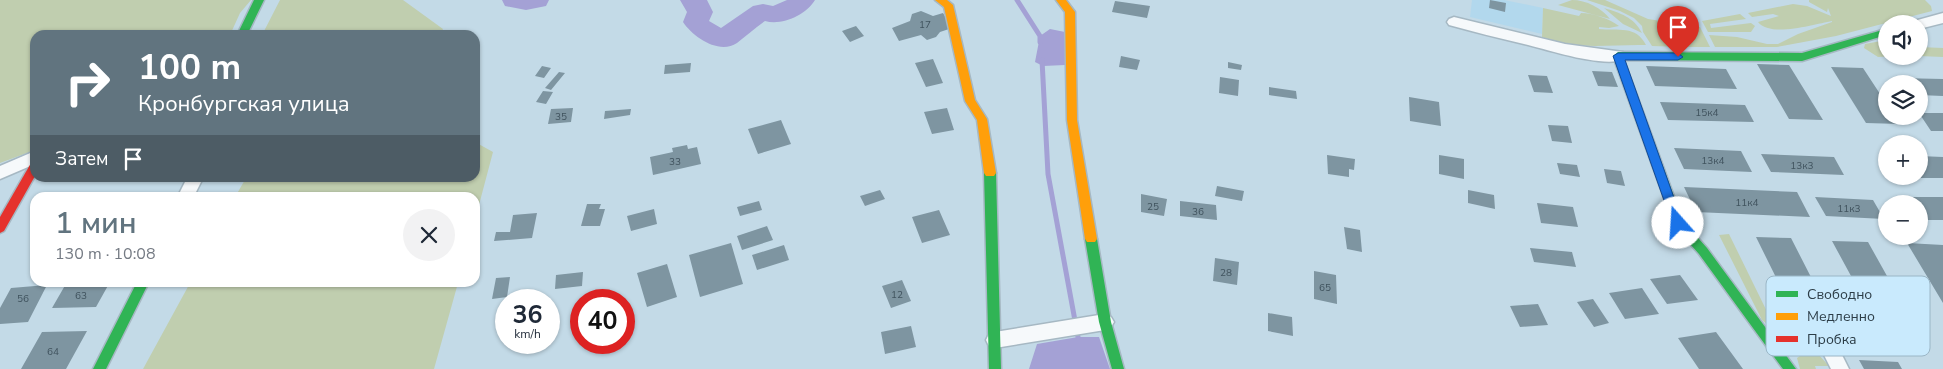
<!DOCTYPE html>
<html lang="ru">
<head>
<meta charset="utf-8">
<style>
	:root { --surface:#fff; --page:#f2f2f3; --text:#1f2937; --muted:#747a83; --accent:#61747f }
	body { margin:0; font-family:"Nunito Sans",sans-serif; background:var(--page); color:var(--text); height:100vh; display:flex; flex-direction:column; font-size:19px; white-space:nowrap }
	* { box-sizing:border-box; margin:0 }
	p { font-size:16px; color:var(--muted) }
	.icon { flex:none; width:28px; height:28px; fill:none; stroke:currentColor; stroke-width:2; stroke-linecap:round; stroke-linejoin:round }
	.map { position:relative; flex:1; overflow:hidden }
	.drawer { position:absolute; left:30px; top:192px; width:450px; height:95px; display:flex; flex-direction:column; background:var(--surface); border-radius:15px; box-shadow:0 1px 4px #0004 }
	.drawer>* { flex:none }
	.banner { position:absolute; left:30px; top:30px; width:450px; height:152px; border-radius:15px; box-shadow:0 1px 4px #0004; background:#61747f; color:#fff; overflow:hidden }
	.buttons { position:absolute; left:1878px; top:15px; display:grid; gap:10px }
	.buttons a { display:grid; place-items:center; width:50px; height:50px; border-radius:50%; background:var(--surface); box-shadow:0 1px 4px #0004; font-size:25px }
	.speed { position:absolute; left:495px; top:289px; display:flex; gap:10px; font-size:25px; font-weight:700; text-align:center }
	.speed>* { display:grid; place-content:center; width:65px; height:65px; border-radius:50%; background:var(--surface); box-shadow:0 1px 4px #0004; line-height:1 }
	.speed small { font-size:12px; font-weight:400 }
	.speed .limit { border:8px solid #d22; background:#fff; color:#111 }
	.pin { position:absolute; display:grid; place-items:center; width:42px; height:42px; color:#fff; margin:-51px -21px; border-radius:50% 50% 50% 0; rotate:-45deg; box-shadow:0 0 5px #0007 }
	.pin .icon { rotate:45deg }
	.me { position:absolute; width:55px; margin:-28px; rotate:341deg; stroke-linejoin:round; filter:drop-shadow(0 0 4px #0008) }
	.turn { display:flex; align-items:center; gap:18px; height:105px; padding:0 25px; font-size:22px }
	.turn .icon { width:65px; height:65px; stroke-width:2.5 }
	.turn b { display:block; font-size:35px; line-height:42px }
	.then { display:flex; align-items:center; height:48px; padding:0 25px; background:#0003; gap:10px; font-size:19px }
	.round { display:grid; place-items:center; flex:none; width:52px; height:52px; border-radius:26px; background:var(--page) }
	.summary { display:flex; align-items:center; justify-content:space-between; height:85px; padding:0 25px }
	h1 { font-size:30px; font-weight:600; line-height:38px; color:var(--accent) }
	.map>svg:first-child { display:block }
	.built { fill:#b2d8ed }
	.green { fill:#c0ceaf }
	.water { fill:#a4a1d5 }
	.lines { fill:none; stroke-linecap:round; stroke-linejoin:round }
	.stream { stroke:#a4a1d5; stroke-width:5 }
	.river { fill:#a4a1d5; fill-rule:evenodd }
	.building { fill:#7e95a1 }
	.street-casing { stroke:#a6b8c3; stroke-width:3 }
	.fast-casing { stroke:#a6b8c3; stroke-width:3 }
	.slow-casing { stroke:#a6b8c3; stroke-width:3 }
	.jam-casing { stroke:#a6b8c3; stroke-width:3 }
	.street { fill:#f6f9fb; fill-rule:evenodd }
	.fast { fill:#30b455; fill-rule:evenodd }
	.slow { fill:#ff9f0a; fill-rule:evenodd }
	.jam { fill:#e5322d; fill-rule:evenodd }
	.route { fill:#1a73e8; stroke:#114b97 }
	.labels { text-anchor:middle; stroke-width:5; stroke-linejoin:round; paint-order:stroke }
	.number-label { font-size:10px; fill:#40535e }
	.key { fill:#c9eafd; stroke:#9ab6c6; stroke-width:1 }
	.key-label { font-size:14px; fill:#2c3d47 }
</style>
</head>
<body>
<div class="map">
<svg width="1943" height="369" viewBox="0 0 1943 369">
	<rect width="100%" height="100%" fill="#c3dae7"/>
	<path class="built" d="M1472,0h32l39,8 -1,26 -72,-17z"/>
	<path class="green" d="M0,0h251l-11,13 -10,22h-195v115l-35,13z
		M280,0h123l40,29 -3,6h-178z
		M1572,0c14,0 30,8 38,19l-52,-14z
		M1587,0h18l43,19 52,8 10,20h-23l-2,-4 6,-1 -7,-11 -27,-1 8,12 15,1 2,4 -30,-1 -9,-14 -1,-6 -8,-8 -14,-7z
		M1809,0h116l6,6 1,5 -96,25 -59,11h-62l-6,-12 28,2 30,7h11l20,-10 34,-12v-1c-17,3 -62,17 -74,1l21,-6 -6,-2 -21,3 -4,-4 45,-9 14,2 24,10 -3,-8 -1,4 -18,-10z
		M1543,8l36,8 2,-3c12,0 29,6 38,13l-10,2 -10,-1v2c19,2 37,-4 47,16 -34,-1 -72,6 -104,-8z
		M1604,8c16,5 30,9 38,25l-19,-9z
		M1740,14l6,5 -36,5 1,4 40,-5 4,3 -4,6h-43l-6,-11z
		M1881,41l5,6v9h9l-17,1 -14,-9 1,-4z
		M1919,47l24,1v9l-24,-1z
		M475,142l18,10 -18,68v-22l-240,-1 11,-19h229z
		M1729,234l49,100 -16,-14 -43,-85z
		M190,283v-1l268,1 -24,86h-291z
		M1807,351l11,3 11,12h-14l1,3h-16l-3,-11z"/>
	<path class="water" d="M1050,29l15,3v33l-22,1 -8,-4 5,-26z
		M1078,337h21l11,32h-81l8,-25z"/>
	<g class="lines">
		<path class="stream" d="M1017,0l23,36v6
			M1042,60l6,114 30,163"/>
		<path class="river" d="M502,0h47l-3,6 -20,4 -21,-4z
			M680,0h27l6,12 -4,9 12,7 32,-22 10,-2 10,2 14,-6h28c-9,15 -33,26 -50,21 -10,7 -19,15 -28,22 -18,12 -44,-6 -54,-21l4,-10z"/>
	</g>
	<path class="building" d="M1490,0l16,3 -1,9 -16,-4z
		M1115,1l35,5 -3,12 -35,-6z
		M921,11l12,5 10,-3 9,15 -12,4 -4,5 -9,3 -6,-5 -22,6 -7,-13 18,-7 2,-7z
		M856,26l8,10 -14,6 -8,-11z
		M1121,56l19,4 -3,10 -18,-3z
		M933,59l10,24 -17,4 -11,-24z
		M1228,62l14,3 -1,5 -13,-2z
		M691,63l-1,9 -26,2 1,-9z
		M1757,64l32,1 34,55 -34,-1z
		M542,66l9,2 -7,10 -9,-2z
		M1646,66l80,3 11,20 -82,-3z
		M1831,67l32,1 23,35v13h9l5,8 -34,-1z
		M1592,71l20,1 6,15 -20,-1z
		M559,72l6,1 -14,17 -6,-2z
		M1528,75l19,1 6,17 -19,-1z
		M1220,77l19,3 -1,16 -19,-3z
		M1898,78l45,1v17l-24,-1v-11h-16z
		M1269,87l27,4 1,8 -28,-4z
		M543,91l10,1 -7,12 -10,-2z
		M1409,97l30,5 2,24 -31,-5z
		M1660,102l85,3 9,17 -86,-2z
		M573,108l-2,14 -23,2 3,-15z
		M947,108l7,22 -22,4 -8,-22z
		M631,109l-1,6 -26,4 1,-8z
		M1919,113h24v18h-12z
		M781,120l10,24 -33,10 -10,-25z
		M1548,125l20,1 4,17 -20,-2z
		M687,145l1,4 9,-2 4,17 -48,11 -3,-18 23,-5 -1,-4z
		M1674,148l67,3 11,21 -68,-3z
		M1761,154l73,3 10,18 -73,-3z
		M1327,155l28,4 -1,11 -5,-1v8l-21,-3z
		M1439,155l25,4v20l-25,-5z
		M1919,156l24,1v21h-24z
		M1557,163l20,2 3,12 -20,-3z
		M1604,169l17,2 4,15 -18,-3z
		M1217,186l27,5 -2,10 -27,-5z
		M1684,187l113,5 13,25 -114,-5z
		M880,190l5,9 -20,7 -5,-10z
		M1468,190l26,5 1,14 -27,-6z
		M1141,194l26,5 -3,17 -23,-4z
		M1815,197l58,3 11,19 -58,-3z
		M1912,197h31v23h-16l-8,-13v-3h-2z
		M759,201l3,9 -22,6 -3,-9z
		M1180,201l36,4 1,15 -37,-4z
		M1537,203l36,4 5,20 -37,-4z
		M587,204h14l-2,5h6l-5,17h-19z
		M654,209l3,15 -26,7 -4,-15z
		M939,210l11,25 -28,8 -10,-26z
		M537,213l-5,25 -38,3 2,-9h14l3,-17z
		M767,226l6,14 -31,10 -5,-14z
		M1344,227l16,3 2,22 -15,-3z
		M1756,237l35,1 47,92 -37,-2z
		M1832,241l36,1 52,93 -38,-2z
		M731,243l12,41 -43,13 -11,-42z
		M1907,243l36,2v58z
		M784,245l5,15 -32,10 -5,-15z
		M1530,248l42,4 4,15 -42,-5z
		M1215,258l24,4 -2,23 -24,-4z
		M667,264l10,33 -30,10 -10,-34z
		M1314,271l22,4 1,29 -23,-5z
		M583,272l-1,14 -27,3 1,-14z
		M1680,275l18,25 -31,4 -17,-25z
		M510,277l-3,20 -15,2 4,-21z
		M902,280l9,21 -20,7 -9,-22z
		M67,282h43l-14,25 -44,1z
		M47,285l-19,37 -28,2v-16l11,-20z
		M1642,288l17,26 -34,5 -16,-26z
		M1593,299l16,24 -15,4 -17,-25z
		M1538,304l10,21 -28,2 -10,-21z
		M1268,313l24,4 1,19 -25,-5z
		M911,326l5,21 -31,7 -4,-22z
		M87,331l-21,38h-45l21,-37z
		M1716,332l27,37h-44l-21,-31z
		M1859,360l39,2 4,7h-38z"/>
	<g class="lines">
		<g class="street-casing">
			<path id="street" d="M1943,13v10l-24,6v-5h-7l2,-3z
				M1454,17l111,27 58,8 2,4 -2,4c-24,7 -74,-10 -99,-16 -25,-6 -50,-12 -75,-19l-2,-3 2,-3z
				M35,151v13l-35,15v-13z
				M187,178h16l-10,20h-16z
				M1105,314l6,3 3,5 -3,5 -6,3 -110,18 -6,-2 -3,-6 3,-6 6,-2z
				M1827,335l6,2 16,32h-18l-13,-26 3,-6z"/>
		</g>
		<g class="fast-casing">
			<path id="fast" d="M254,0h10l-17,35h-10z
				M1886,29v6l-84,26 -178,-1 59,161 24,27 89,121h-13l-84,-115 -25,-28 -61,-170 5,-4 184,1z
				M990,169l4,1 2,3 5,196h-12l-5,-196 2,-3z
				M1091,234l4,2 2,3 14,83 13,47h-12l-13,-47 -14,-83 2,-3z
				M137,282h12l-43,87h-13z"/>
		</g>
		<g class="slow-casing">
			<path id="slow" d="M935,0h12l6,5 22,95 12,19 9,54 -2,3h-8l-2,-3 -7,-53 -12,-19 -21,-94z
				M1056,0h10l9,12 2,108 20,119 -2,3h-8l-2,-3 -18,-119 -2,-108z"/>
		</g>
		<g class="jam-casing">
			<path id="jam" d="M35,162v14l-31,55 -4,2v-16l31,-54z"/>
		</g>
		<use href="#street" class="street"/>
		<use href="#fast" class="fast"/>
		<use href="#slow" class="slow"/>
		<use href="#jam" class="jam"/>
	</g>
	<path class="route" d="M1618,53h60l5,4 -5,3h-53l58,163 -1,4h-9l-1,-4 -59,-167z"/>
	<g class="labels">
		<g class="number-label">
			<text x="925" y="28">17</text>
			<text x="1707" y="116">15к4</text>
			<text x="561" y="120">35</text>
			<text x="1713" y="164">13к4</text>
			<text x="675" y="165">33</text>
			<text x="1802" y="169">13к3</text>
			<text x="1747" y="206">11к4</text>
			<text x="1153" y="210">25</text>
			<text x="1849" y="212">11к3</text>
			<text x="1198" y="215">36</text>
			<text x="1226" y="276">28</text>
			<text x="1325" y="291">65</text>
			<text x="897" y="298">12</text>
			<text x="81" y="299">63</text>
			<text x="23" y="302">56</text>
			<text x="53" y="355">64</text>
		</g>
	</g>
	<rect x="1766" y="276" width="164" height="80" rx="8" class="key"/>
	<rect x="1776" y="291" width="22" height="6" fill="#30b455"/>
	<rect x="1776" y="313" width="22" height="7" fill="#ff9f0a"/>
	<rect x="1776" y="336" width="22" height="6" fill="#e5322d"/>
	<g class="key-label">
		<text x="1807" y="299">Свободно</text>
		<text x="1807" y="321">Медленно</text>
		<text x="1807" y="344">Пробка</text>
	</g>
</svg>
<div class="buttons">
<a><svg class="icon" aria-label="sound" viewBox="0 0 24 24"><path d="M4 9h4l5-4v14l-5-4H4zM17 9q2 3 0 6"/></svg></a>
<a><svg class="icon" aria-label="layers" viewBox="0 0 24 24"><path d="M12 4l9 5-9 5-9-5zM3 14l9 5 9-5"/></svg></a>
<a>+</a>
<a>−</a>
</div>
<div class="speed"><div>36<small>km/h</small></div><div class="limit">40</div></div>
<div class="pin" style="left:1678px;top:57px;background:#d93025"><svg class="icon" aria-label="arrive" viewBox="0 0 24 24"><path d="M6 21V4h12l-3 4 3 4H6"/></svg></div>
<svg class="me" style="left:1678px;top:223px" viewBox="-20 -20 40 40"><circle r="19" fill="#fff"/><path d="M0-13L10 11 0 6-10 11z" fill="#1a73e8"/></svg>
<div class="banner">
<div class="turn"><svg class="icon" aria-label="right" viewBox="0 0 24 24"><path d="M7 20v-9h11M14 6l5 5-5 5"/></svg><div><b>100 m</b>Кронбургская улица</div></div>
<div class="then">Затем<svg class="icon" aria-label="arrive" viewBox="0 0 24 24"><path d="M6 21V4h12l-3 4 3 4H6"/></svg></div>
</div>
<section class="drawer">
<div class="summary"><div><h1>1 мин</h1><p>130 m · 10:08</p></div><a class="round"><svg class="icon" aria-label="close" viewBox="0 0 24 24"><path d="M6 6l12 12M18 6L6 18"/></svg></a></div>
</section>
</div>
</body>
</html>
